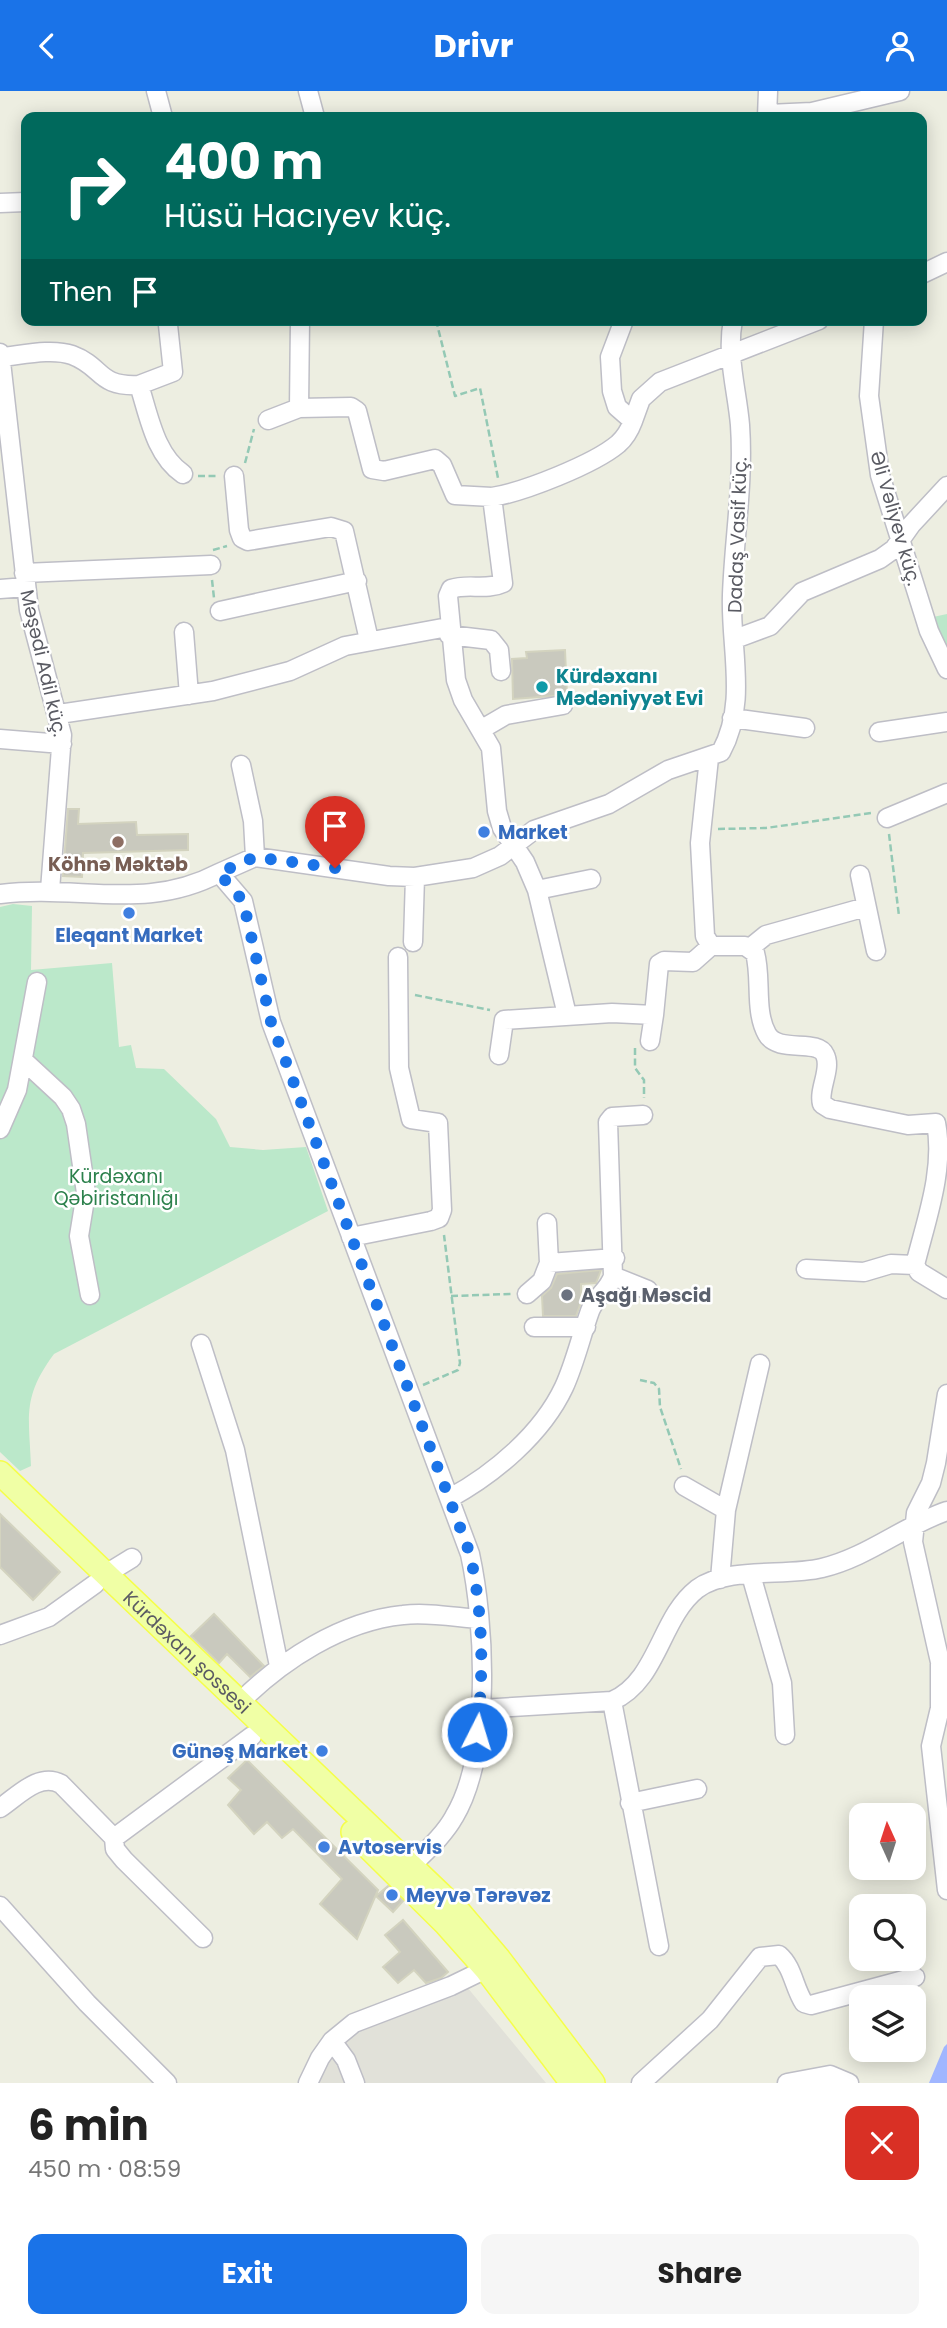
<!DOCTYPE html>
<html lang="en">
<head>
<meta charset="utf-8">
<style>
	:root { --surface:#fff; --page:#f6f6f6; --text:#222; --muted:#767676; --accent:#1a73e8 }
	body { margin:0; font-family:Poppins,sans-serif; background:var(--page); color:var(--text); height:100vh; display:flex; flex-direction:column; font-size:26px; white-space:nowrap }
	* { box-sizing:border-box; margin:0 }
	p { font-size:23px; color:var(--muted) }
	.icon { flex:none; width:38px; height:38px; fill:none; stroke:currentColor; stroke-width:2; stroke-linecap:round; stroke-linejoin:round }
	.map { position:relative; height:1992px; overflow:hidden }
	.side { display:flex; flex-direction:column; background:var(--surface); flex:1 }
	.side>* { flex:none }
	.banner { position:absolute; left:21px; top:21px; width:906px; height:214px; border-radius:14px; box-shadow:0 4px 18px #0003; background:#00695c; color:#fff; overflow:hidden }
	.needle { width:46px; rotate:357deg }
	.tools { position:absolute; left:849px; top:1712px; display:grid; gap:14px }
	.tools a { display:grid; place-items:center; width:77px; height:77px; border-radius:14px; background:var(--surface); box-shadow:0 4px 18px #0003; font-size:35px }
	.pin { position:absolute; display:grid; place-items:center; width:60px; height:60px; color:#fff; margin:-72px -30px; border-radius:50% 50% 50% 0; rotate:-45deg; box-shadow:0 0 7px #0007 }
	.pin .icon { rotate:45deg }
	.me { position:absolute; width:77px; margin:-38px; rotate:5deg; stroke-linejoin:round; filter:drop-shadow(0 0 5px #0008) }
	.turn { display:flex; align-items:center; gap:24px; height:147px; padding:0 28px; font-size:32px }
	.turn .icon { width:91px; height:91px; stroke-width:2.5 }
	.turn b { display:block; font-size:49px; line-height:60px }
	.then { display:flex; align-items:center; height:66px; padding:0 28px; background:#0003; gap:14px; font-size:26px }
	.round { display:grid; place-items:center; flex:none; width:74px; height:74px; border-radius:14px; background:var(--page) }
	.headline { display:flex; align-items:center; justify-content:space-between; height:119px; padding:0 28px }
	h1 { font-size:42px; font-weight:700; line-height:52px }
	.button { display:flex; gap:14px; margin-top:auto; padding:14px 28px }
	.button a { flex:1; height:80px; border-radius:14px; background:var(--accent); color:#fff; font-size:28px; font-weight:700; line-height:80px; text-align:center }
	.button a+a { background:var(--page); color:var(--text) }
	header { display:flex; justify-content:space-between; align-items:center; height:91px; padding:0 28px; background:var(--accent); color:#fff; font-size:32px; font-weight:700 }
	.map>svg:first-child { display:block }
	.industrial { fill:#e1e1d9 }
	.green { fill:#bbe8ca }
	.water { fill:#a0b6ff }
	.building { fill:#c9c9be; stroke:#d3d3bf; stroke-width:2 }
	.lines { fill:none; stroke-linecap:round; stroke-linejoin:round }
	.minor-casing { stroke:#bebec6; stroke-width:21 }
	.major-casing { stroke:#f5fe4a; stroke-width:26 }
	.path { stroke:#94c9b5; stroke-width:2.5; stroke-dasharray:7 3.5; stroke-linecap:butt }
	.minor { stroke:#fff; stroke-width:18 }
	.major { stroke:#f0ffa5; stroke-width:23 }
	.route { stroke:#1a73e8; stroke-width:12; stroke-dasharray:0 21.6 }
	.culture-dot { fill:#0f9aa8; stroke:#fff; stroke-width:2.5 }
	.shop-dot { fill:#3f7fe0; stroke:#fff; stroke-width:2.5 }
	.education-dot { fill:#8d6e63; stroke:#fff; stroke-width:2.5 }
	.worship-dot { fill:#6b7280; stroke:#fff; stroke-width:2.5 }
	.labels { text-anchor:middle; stroke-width:5; stroke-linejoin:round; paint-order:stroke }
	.street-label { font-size:19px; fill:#5a5b63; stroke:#fff }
	.culture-label { font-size:19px; font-weight:bold; fill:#0d838f; stroke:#fff; text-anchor:start }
	.shop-label { font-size:19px; font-weight:bold; fill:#366cbe; stroke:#fff; text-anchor:start }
	.education-label { font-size:19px; font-weight:bold; fill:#785e54; stroke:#fff }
	.park-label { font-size:19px; fill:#2c814c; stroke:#fff }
	.worship-label { font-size:19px; font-weight:bold; fill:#5b616d; stroke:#fff; text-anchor:start }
</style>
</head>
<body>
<header><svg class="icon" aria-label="back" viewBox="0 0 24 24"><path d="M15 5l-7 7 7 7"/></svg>Drivr<svg class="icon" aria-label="person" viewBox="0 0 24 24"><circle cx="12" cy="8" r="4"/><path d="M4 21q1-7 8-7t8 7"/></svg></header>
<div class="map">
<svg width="947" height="1992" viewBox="0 0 947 1992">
	<rect width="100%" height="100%" fill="#edeee1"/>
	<path class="industrial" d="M467,1896l79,96h-231l6,-14 27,-36z"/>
	<path class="green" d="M947,523v37l-14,-34z
		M13,813l19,2 -1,64 81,-7 7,84 12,-2 5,23 28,1 52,50 14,28 33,3 43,-3 22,64 -274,143c-32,43 -25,62 -23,112l-11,5 -20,-19v-545z"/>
	<path class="water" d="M947,1953v39h-18l15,-36z"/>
	<path class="building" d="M565,559l2,45 -54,4 -1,-40 15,-1 -1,-6z
		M68,718h11l-1,15 58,-2 1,13 51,-1v16l-105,3 -1,24 -19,-1z
		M601,1179l-5,13 -15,1v18l-5,14h-33l-1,-20 9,-8 6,-14z
		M0,1423l60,58 -27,28 -33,-33z
		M214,1523l50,52 -14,11 -23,-23 -8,9 -28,-27z
		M247,1669l131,130 -21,49 -37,-35 22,-25 -49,-50 -11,9 -15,-16 -13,12 -26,-29 13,-15 -13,-12z
		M388,1795l15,15 -10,11 -17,-16z
		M403,1829l45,52 -7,6 -15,5 -12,-13 -16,13 -15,-16 17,-15 -15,-17z"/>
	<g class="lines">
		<g class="minor-casing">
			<path id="minor" d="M156,0l7,26
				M308,0l7,26
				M768,23l44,-2 88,-21
				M767,26l1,-26
				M0,112l26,-1
				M922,183l25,-12
				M874,229l-5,76 11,79 49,156 18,38
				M0,262l29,257 33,125 -12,155
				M1,266c21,-2 51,-9 71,-2 32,12 25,32 67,30 10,31 16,70 44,89
				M139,294l34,-13 -5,-47
				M299,317l52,-1 6,4 15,58 12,2 51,-12 7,6 13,30 37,2
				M268,329l31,-12 1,-88
				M633,330l8,-22 19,-17 159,-62
				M234,385l5,54 3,8 6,3 83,-14 13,4 25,109
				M24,482l187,-8
				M0,498l26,-2
				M220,520l137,-30
				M184,541l5,63
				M449,544l42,5 8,10 2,21
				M735,548l35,-13 32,-34 78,-33 14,-10 17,-24 36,-39
				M59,623l154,-23 77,-20 55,-25 103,-19
				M732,627l73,10
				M482,638l24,-14 57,-10
				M879,641l68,-10
				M0,648l62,5
				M709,667l-9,85 5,93 6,10h34l10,7c7,25 -1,58 12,81 11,20 51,4 58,21 7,14 -7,34 -3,49l8,5 78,16 28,-2c9,47 -10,97 -21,142l4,7 28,17
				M241,674l12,56 2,36
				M887,727l60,-25
				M219,782l36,-16 134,19 26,1 58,-9 27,-12 34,-26 75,-26 59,-34 53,-18c27,-49 9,-104 11,-157 2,-57 12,-112 8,-170 -3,-35 -14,-70 -7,-105
				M860,784l16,76
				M537,799l54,-11
				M0,803c78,-10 145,18 219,-21l24,28 28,121 199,532c15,69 22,200 -16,263 -10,18 -27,33 -42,48
				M413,851l2,-65
				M750,857l16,-13 100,-28
				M567,924l-30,-125 -12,-28 -23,-34 -5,-17 -6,-63 -28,-48 -7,-20 -8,-84 3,-7c17,-6 35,2 52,-6l-11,-86c32,-5 102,-33 126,-53 8,-7 12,-15 15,-23l-16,-14 -5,-16 -2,-34 14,-37
				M650,950l4,-26
				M499,964l5,-35 108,-7 42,2 5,-51 5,-3 29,1 18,-16
				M23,969l40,37 8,12 5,15 10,69 -7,43 11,59
				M0,1038l17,-39 20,-108
				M547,1132l2,40
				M351,1146l80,-16 8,-3 3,-8 -4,-87 -27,-4 -12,-51 -1,-111
				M806,1178l58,3 27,-8 24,1
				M613,1185l35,14
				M527,1203l15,-13 7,-18 66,-5
				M534,1236h52
				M201,1253l34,106 44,216
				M947,1303l-11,69 -5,20 -15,30 -3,29 27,120v46l-9,38 16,144
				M684,1395l42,24
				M450,1407c44,-24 92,-64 114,-111 11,-24 17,-51 26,-76 5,-14 19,-21 23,-35l-5,-154 4,-5 31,-2
				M106,1483l26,-16
				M751,1484l31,108 3,52
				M720,1488l6,-69 34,-146
				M0,1544l49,-18 46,-33
				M612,1610l47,245
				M239,1612c43,-43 103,-82 164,-88 24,-3 51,2 76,4
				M480,1618l132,-8c46,-20 48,-83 85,-112 31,-23 88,-12 125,-21 46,-11 81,-42 125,-57
				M630,1712l67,-14
				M0,1717c18,-12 39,-36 61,-24l53,54 138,-102
				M114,1747l1,11 9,11 79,78
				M0,1815l87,97 80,80
				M332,1950l14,19 9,23
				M308,1992l12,-25 12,-17 22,-18 97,-37 35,-17
				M641,1992l69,-63 50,-63 19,-2c14,12 15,33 25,48l7,2 104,-28
				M787,1992l43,-8 19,8"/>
		</g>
		<g class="major-casing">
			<g id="major">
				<path id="s1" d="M0,1382l459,439 40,47 94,124"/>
				<path d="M353,1741l93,92 40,45 86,114"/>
			</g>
		</g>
		<path class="path" d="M436,229l19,76 25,-8 18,90
			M245,372l9,-34
			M198,385h21
			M213,459l14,-4
			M212,489l2,18
			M718,738l48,-1 105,-15
			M889,743l10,82
			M415,904l75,15
			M635,957v20l9,12v18
			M451,1205l60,-2
			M640,1289l14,3 5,6 1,18 21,62
			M423,1294l35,-15 2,-7 -16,-128"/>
		<use href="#minor" class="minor"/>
		<use href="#major" class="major"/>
	</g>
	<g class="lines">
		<path class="route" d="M335,777l-80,-11 -36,16 24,28 28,121 199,532c13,58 14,119 7,178"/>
	</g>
	<circle class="culture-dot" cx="542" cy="596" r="7"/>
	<g class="shop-dot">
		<circle cx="484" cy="741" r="7"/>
		<circle cx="129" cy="822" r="7"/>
		<circle cx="322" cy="1660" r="7"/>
		<circle cx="324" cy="1756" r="7"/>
		<circle cx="392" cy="1804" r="7"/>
	</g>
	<circle class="education-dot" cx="118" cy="751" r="7"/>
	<circle class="worship-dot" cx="567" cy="1204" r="7"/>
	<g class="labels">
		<g class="street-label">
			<text transform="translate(896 427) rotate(74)" y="7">Əli Vəliyev küç.</text>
			<text transform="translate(737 444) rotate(-88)" y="7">Dadaş Vasif küç.</text>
			<text transform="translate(44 572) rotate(77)" y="7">Məşədi Adil küç.</text>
			<text dy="7" stroke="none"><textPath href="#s1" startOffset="259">Kürdəxanı şossesi</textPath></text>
		</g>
		<g class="culture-label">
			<text x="556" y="592">Kürdəxanı<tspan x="556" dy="22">Mədəniyyət Evi</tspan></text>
		</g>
		<g class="shop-label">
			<text x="498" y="748">Market</text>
			<text x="129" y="851" text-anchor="middle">Eleqant Market</text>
			<text x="308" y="1667" text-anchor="end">Günəş Market</text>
			<text x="338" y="1763">Avtoservis</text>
			<text x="406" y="1811">Meyvə Tərəvəz</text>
		</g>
		<g class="education-label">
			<text x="118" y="780">Köhnə Məktəb</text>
		</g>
		<g class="park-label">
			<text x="116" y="1092">Kürdəxanı<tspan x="116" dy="22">Qəbiristanlığı</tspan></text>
		</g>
		<g class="worship-label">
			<text x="581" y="1211">Aşağı Məscid</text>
		</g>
	</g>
</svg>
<div class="tools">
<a><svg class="needle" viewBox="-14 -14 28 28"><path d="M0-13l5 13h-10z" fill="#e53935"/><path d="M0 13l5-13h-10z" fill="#767676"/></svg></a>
<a><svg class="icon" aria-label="search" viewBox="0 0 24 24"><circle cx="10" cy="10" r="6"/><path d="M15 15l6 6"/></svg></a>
<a><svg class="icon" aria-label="layers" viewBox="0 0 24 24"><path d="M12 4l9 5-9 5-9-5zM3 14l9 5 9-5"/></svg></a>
</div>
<div class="pin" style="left:335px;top:777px;background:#d93025"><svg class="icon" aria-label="arrive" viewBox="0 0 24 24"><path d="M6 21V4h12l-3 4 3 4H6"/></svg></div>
<svg class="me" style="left:477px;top:1641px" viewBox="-20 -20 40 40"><circle r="17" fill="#1a73e8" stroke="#fff" stroke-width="3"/><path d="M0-11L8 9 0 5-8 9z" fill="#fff"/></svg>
<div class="banner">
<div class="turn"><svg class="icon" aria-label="right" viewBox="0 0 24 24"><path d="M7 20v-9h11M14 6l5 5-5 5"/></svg><div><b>400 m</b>Hüsü Hacıyev küç.</div></div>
<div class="then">Then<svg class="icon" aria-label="arrive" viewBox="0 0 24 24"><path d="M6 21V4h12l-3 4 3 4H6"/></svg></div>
</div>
</div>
<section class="side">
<div class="headline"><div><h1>6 min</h1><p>450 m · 08:59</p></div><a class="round" style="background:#d93025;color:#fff"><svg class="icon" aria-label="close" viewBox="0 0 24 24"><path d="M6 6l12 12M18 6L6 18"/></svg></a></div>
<div class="button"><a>Exit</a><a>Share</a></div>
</section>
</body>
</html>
